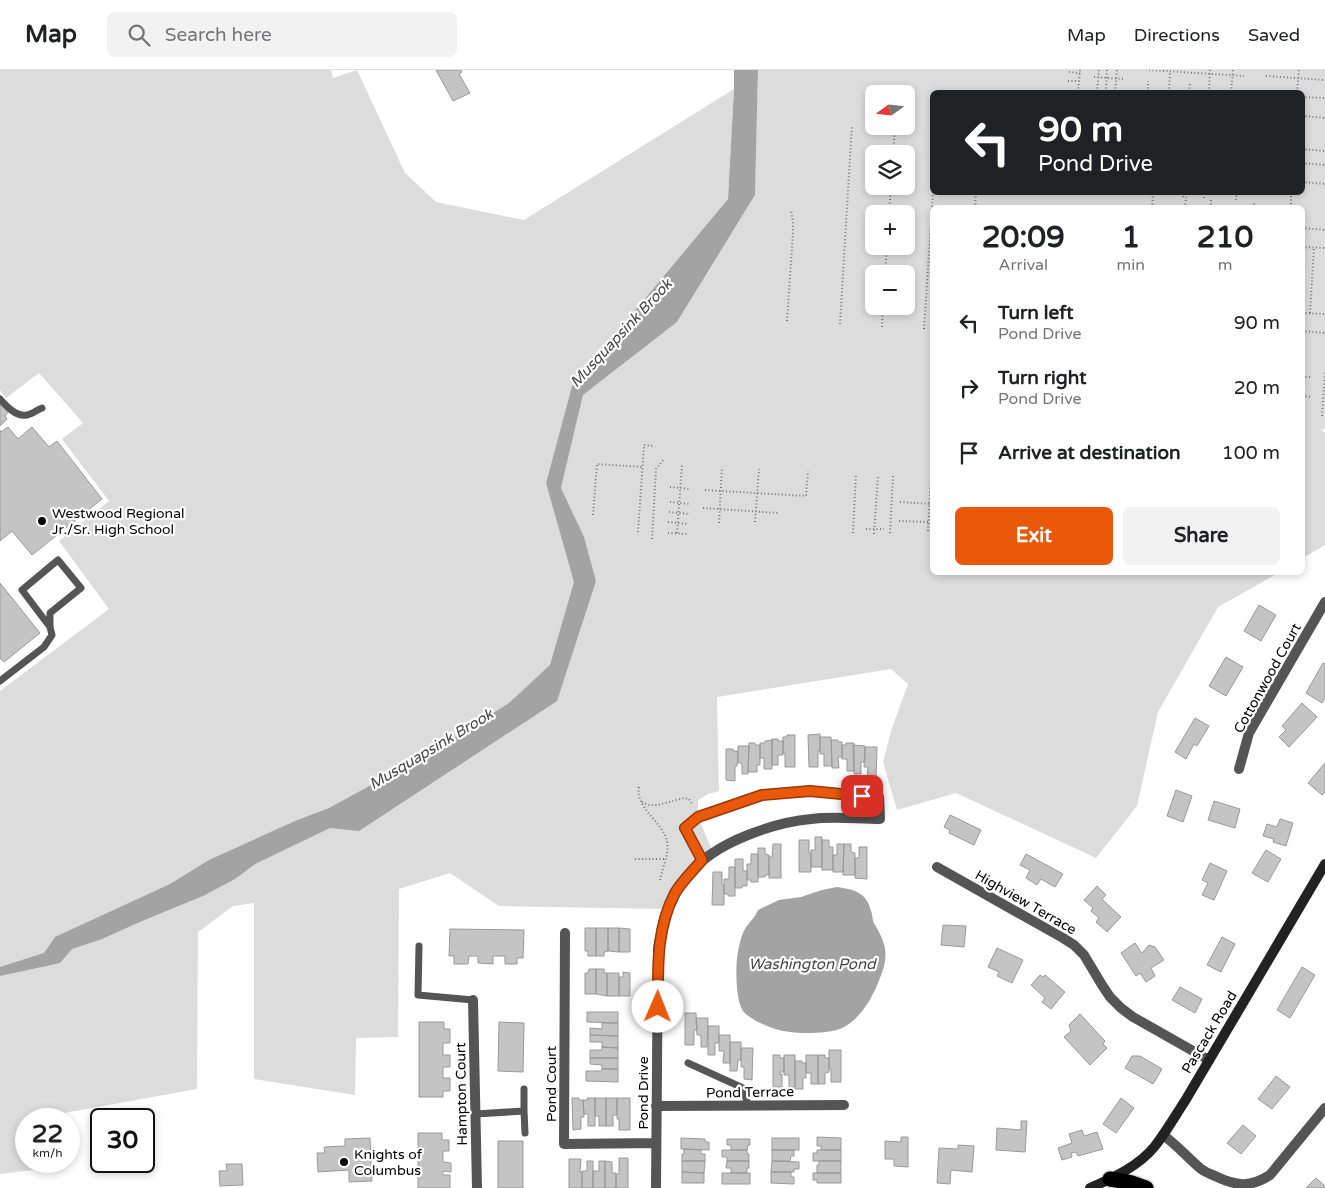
<!DOCTYPE html>
<html lang="en">
<head>
<meta charset="utf-8">
<style>
	:root { --surface:#fff; --page:#f2f2f2; --text:#202124; --muted:#757577; --line:#e0e0e0; --accent:#ea580c }
	body { margin:0; font-family:"Varela Round",sans-serif; background:var(--page); color:var(--text); height:100vh; display:flex; flex-direction:column; font-size:19px; white-space:nowrap }
	* { box-sizing:border-box; margin:0 }
	p { font-size:16px; color:var(--muted) }
	.icon { flex:none; width:28px; height:28px; fill:none; stroke:currentColor; stroke-width:2; stroke-linecap:round; stroke-linejoin:round }
	.map { position:relative; flex:1; overflow:hidden }
	.details { position:absolute; left:930px; top:135px; width:375px; height:370px; display:flex; flex-direction:column; background:var(--surface); border-radius:8px; box-shadow:0 2px 8px #0003 }
	.details>* { flex:none }
	.banner { position:absolute; left:930px; top:20px; width:375px; height:105px; border-radius:8px; box-shadow:0 2px 8px #0003; background:#202124; color:#fff; overflow:hidden }
	.needle { width:32px; rotate:255deg }
	.buttons { position:absolute; left:865px; top:15px; display:grid; gap:10px }
	.buttons a { display:grid; place-items:center; width:50px; height:50px; border-radius:8px; background:var(--surface); box-shadow:0 2px 8px #0003; font-size:25px }
	.speed { position:absolute; left:15px; top:1038px; display:flex; gap:10px; font-size:25px; font-weight:700; text-align:center }
	.speed>* { display:grid; place-content:center; width:65px; height:65px; border-radius:50%; background:var(--surface); box-shadow:0 2px 8px #0003; line-height:1 }
	.speed small { font-size:12px; font-weight:400 }
	.speed .limit { border:2px solid #111; border-radius:8px; background:#fff; color:#111 }
	.pin { position:absolute; display:grid; place-items:center; width:42px; height:42px; color:#fff; margin:-21px; border-radius:10px; box-shadow:0 2px 8px #0006 }
	.me { position:absolute; width:55px; margin:-28px; rotate:1deg; stroke-linejoin:round; filter:drop-shadow(0 0 4px #0008) }
	.turn { display:flex; align-items:center; gap:18px; height:105px; padding:0 25px; font-size:22px }
	.turn .icon { width:65px; height:65px; stroke-width:2.5 }
	.turn b { display:block; font-size:35px; line-height:42px }
	.eta { display:flex; justify-content:space-evenly; align-items:center; height:85px; text-align:center }
	.eta b { font-size:30px; font-weight:700; line-height:35px }
	.action { display:flex; gap:10px; margin-top:auto; padding:10px 25px }
	.action a { flex:1; height:58px; border-radius:8px; background:var(--accent); color:#fff; font-size:20px; font-weight:700; line-height:58px; text-align:center }
	.action a+a { background:var(--page); color:var(--text) }
	ul { padding:0; list-style:none }
	li { display:flex; align-items:center; gap:15px; height:65px; padding:0 25px }
	li div { flex:1 }
	li b { display:block; font-size:19px }
	li em { font-style:normal }
	header { display:flex; align-items:center; gap:30px; box-sizing:border-box; height:70px; padding:0 25px; background:var(--surface); border-bottom:1px solid var(--line) }
	header strong { font-size:24px }
	nav { display:flex; gap:28px; margin-inline-start:auto; font-size:18px }
	.search { width:350px; height:45px; background:var(--page); display:flex; align-items:center; gap:12px; box-sizing:border-box; padding:0 18px; border-radius:8px; color:var(--muted); font-size:19px }
	.map>svg:first-child { display:block }
	.green { fill:#dcdcdc; fill-rule:evenodd }
	.water { fill:#a3a3a3 }
	.building { fill:#c4c4c4; stroke:#999 }
	.lines { fill:none; stroke-linecap:round; stroke-linejoin:round }
	.highway-casing { stroke:#dbdbdb; stroke-width:18 }
	.path { stroke:#777; stroke-width:2; stroke-dasharray:1 2.5; stroke-linecap:butt }
	.lane { stroke:#555; stroke-width:7 }
	.street { stroke:#555; stroke-width:10 }
	.secondary { stroke:#222; stroke-width:10 }
	.highway { stroke:#000; stroke-width:15 }
	.route-casing { stroke:#983908; stroke-width:12 }
	.route { stroke:#ea580c; stroke-width:9 }
	.poi-dot { fill:#000; stroke:#fff; stroke-width:2 }
	.labels { text-anchor:middle; stroke-width:4.5; stroke-linejoin:round; paint-order:stroke }
	.poi-label { font-size:14px; fill:#000; stroke:#fff; text-anchor:start }
	.street-label { font-size:14px; fill:#000; stroke:#fff }
	.water-label { font-size:15px; font-style:italic; fill:#444; stroke:#fff }
</style>
</head>
<body>
<header>
<strong>Map</strong>
<div class="search"><svg class="icon" aria-label="search" viewBox="0 0 24 24"><circle cx="10" cy="10" r="6"/><path d="M15 15l6 6"/></svg>Search here</div>
<nav><a>Map</a><a>Directions</a><a>Saved</a></nav>
</header>
<div class="map">
<svg width="1325" height="1118" viewBox="0 0 1325 1118">
	<rect width="100%" height="100%" fill="#fff"/>
	<path class="green" d="M0,0h331l2,8 24,-8 48,103 31,29 88,18 210,-131 -6,110 -156,187 -26,97 36,51 -21,-46 22,-93 94,-73 78,-127 3,-125h567v359h-4l4,4v112l-22,13 -1,-350h-370v364l346,1 -60,34 -60,105 -21,94 -41,52 -140,-65 -59,17 -14,-48 8,-31 17,-47 -17,-15 -174,28 2,94 -11,3 -10,6v17l15,35 -15,13 -30,44 -169,-3 -49,-33 -51,16 -1,148 -42,1 -1,57 -101,-16v-176l-21,3 -35,26 -1,157 -155,28 -1,2h-15v42h15v8l-41,5v-483l109,-82 -50,-68 50,-40 -47,-62 21,-16 -44,-50 -33,25 -6,-8zM932,22h370v100h-370zM874,24h32v32h-32zM874,84h32v32h-32zM874,144h32v32h-32zM874,204h32v32h-32z"/>
	<path class="water" d="M734,0h24l-3,125 -78,127 -94,73 -22,93 23,49 12,44 -39,120 -198,130 -29,-3 -75,36 -20,15 -32,17 -61,25 -40,18 -30,10 -12,14 -60,13v-9l44,-14 11,-16 115,-53 39,-24 86,-39 34,-13 101,-55 79,-50 41,-38 24,-83 -28,-99 26,-97 156,-187 6,-110z
		M837,817c17,3 29,4 34,24 2,5 1,10 4,14 14,23 13,34 3,58 -7,17 -19,38 -38,46 -14,5 -42,5 -57,2 -11,-2 -33,-11 -40,-20 -8,-12 -8,-50 -4,-64 1,-6 3,-13 6,-18 4,-7 10,-11 13,-19l21,-10 22,-3 21,-7z"/>
	<path class="building" d="M436,0h25l1,2 -3,2 11,19 -17,8z
		M0,333l8,9 -3,4 2,3 -7,7z
		M8,357l10,12 14,-12 17,20 8,-6 45,58 -70,56 -20,-24 -12,10v-111l1,2z
		M0,513l40,50 -36,29 -4,-4z
		M1259,535l17,10 -15,26 -17,-10z
		M1226,587l17,10 -17,29 -17,-10z
		M1323,593l2,1v34l-3,5 -16,-10z
		M1302,633l15,14 -28,30 -10,-10 7,-7 -4,-4z
		M1195,648l14,8 -12,20 -3,-2 -8,15 -11,-7z
		M820,664v17h-2v16h-9l-1,-32z
		M787,665h8v32h-10v-14h-2v-16h4z
		M820,667h11l1,29h-8v-12h-4z
		M772,669h6v2h5v14h-5v10h-6z
		M772,670v29h-8v-11h-4v-15h5v-2z
		M831,670h7v2h4v15h-4l1,11h-7z
		M749,673h6v2h5v20h-3v7h-9z
		M846,673h8v28h-7v-12h-5v-14h4z
		M853,675l12,1v16h-4v12h-7z
		M738,676h11l-1,28h-6v-11h-4z
		M865,677h12l-1,32h-9l1,-12h-4z
		M726,679h7v2h5l-1,15h-2v15l-9,-1z
		M1325,693v29l-3,3 -14,-12z
		M1176,720l16,6 -9,26 -16,-6z
		M1214,731l26,8 -5,19 -27,-8z
		M950,745l31,15 -7,15 -25,-12 1,-3 -6,-3z
		M1280,749l13,4 -7,23 -13,-4 1,-3 -11,-3 4,-12 10,3z
		M815,767h7v30h-11v-17h4z
		M799,770h10v13h2v19h-12z
		M822,770h7v7h4v23h-11z
		M773,774h8v34h-12v-21h3z
		M837,774h7l-1,28h-10v-17h4z
		M844,774h7v8l4,1v22h-12z
		M859,777h8v32l-12,-1v-20h4z
		M758,778h7v6l4,1v20h-4v2h-7z
		M1266,780l15,9 -13,23 -16,-9z
		M751,784h7v28h-7v-2h-4v-16h4z
		M1026,784l37,20 -8,13 -14,-8 -4,6 -11,-7 4,-8 -10,-5z
		M735,789h8v12h4v15h-5v2h-7z
		M1210,793l17,8 -13,29 -12,-5 6,-12 -6,-3z
		M729,797h6v29h-7v-2h-4v-15h5z
		M713,802h9v13h2v20h-12z
		M1097,816l9,9 -4,4 19,18 -14,15 -11,-10 3,-4 -8,-7 2,-3 -9,-8z
		M943,855l23,1 -2,21 -23,-2z
		M585,858h11v28h-8v-5h-3z
		M596,858h12v23l-4,1v4h-8z
		M608,858h11v24l-11,-1z
		M619,858l11,1v23h-11z
		M450,859l74,1 -1,28h-6v6h-12v-8h-12v8l-15,-1v-7h-9l-1,8h-14v-8h-5z
		M1222,867l13,7 -14,28 -14,-7z
		M1135,873l7,10 7,-8 6,2 9,13 -13,8 4,8 -9,6 -6,-9 -4,3 -15,-23z
		M997,878l26,12 -11,23 -15,-7 2,-4 -11,-5z
		M1302,897l13,8 -25,43 -13,-8z
		M589,899h7v25h-11v-21h3z
		M596,899h8v4h3v23l-11,-2z
		M623,902l7,1v23h-11v-19h4z
		M607,903h12v23h-12z
		M1040,905l3,2 2,-2 20,17 -14,17 -9,-7 3,-4 -14,-13z
		M1180,917l22,12 -7,14 -23,-13z
		M587,942h31v11l-31,-1z
		M685,943h11l1,17h-3v15h-9z
		M1080,944l25,27 -2,3 4,4 -17,17 -26,-28 7,-6 -2,-6z
		M696,948h12l-1,29h-6v-12h-4z
		M419,952h25v7h6v14h-7v12h7v12h-7v11h7v13h-7v6h-24z
		M499,952l25,1 -1,49 -25,-1z
		M602,953h16v13l-28,-1v-7l12,1z
		M708,956h11v17h-4v12h-7z
		M590,965l28,1v12l-16,-1v-5h-12z
		M719,965h11v28h-7l1,-12h-5z
		M730,972h11v18h-3l-1,11h-7z
		M602,977l16,1v10h-28v-8h12z
		M741,978h12l-1,32 -8,-1v-12h-3z
		M829,980h12v32h-10v-13h-2z
		M773,985h7v3h4v14h-4v3l2,-1v13h-9z
		M784,985h11v32h-6v-12h-5z
		M806,985h12v29h-7v-11h-5z
		M818,985h7v3h4v14l-4,1v11h-7z
		M1132,986h8l22,13 -9,15 -28,-16z
		M590,988h28v11h-16v-4l-12,-1z
		M795,991h7v2h4v15h-3v11h-8z
		M602,999h16v13l-32,-1v-10h16z
		M1276,1006l14,11 -18,22 -14,-10z
		M572,1028h7v2h4l1,17h-3v12l-8,1z
		M587,1028h8v28h-7v-12h-4l-1,-14h5z
		M595,1028h11v28h-7v-10h-4z
		M606,1028h11v17h-4v11h-7z
		M617,1028h13v32h-11v-11h-2z
		M1121,1028l13,10 -18,25 -13,-9z
		M1021,1051h6l-2,31 -29,-2 1,-22 24,2z
		M1243,1055l13,11 -15,18 -14,-11z
		M1082,1060l2,6 13,-4 6,17 -25,7 -2,-4 -5,1 1,4 -10,3 -4,-12 14,-5 -3,-9z
		M418,1063h24v7h7v11h-6v11l8,1v9l-8,-1v4h7v13h-32z
		M817,1067l24,1v12h-20v-4h-4z
		M901,1067h7v30l-14,-1v-7h-9v-18l16,1z
		M370,1068l2,43 -23,1v-12l-31,2 -1,-19h8l-1,-6 21,-1v-7z
		M681,1068l24,1v3h4v8l-28,-1z
		M772,1068h27v12h-27z
		M727,1069h23v6h-2l-1,5h-16v-5h-4z
		M498,1071h25v47h-25z
		M958,1075l16,1 -2,26 -21,-2 -1,14 -13,-1 2,-35 19,1z
		M684,1079l17,1v4h4v7h-23v-7h2z
		M722,1080h25v4h2v7h-22v-4h-5z
		M772,1080h22v6h-3l-1,5h-18z
		M817,1080h24v11h-28v-8h4z
		M619,1088h9v30h-12v-14h3z
		M569,1089h12l-1,13h2v16h-13z
		M587,1091h6v27h-11v-17h5z
		M599,1091h6v27h-12v-17h6z
		M605,1091l7,1v11h4v15h-11z
		M682,1091h23l-1,12 -22,-1z
		M727,1091h22v7h-2v5h-16v-5h-5z
		M772,1091l27,1v7h-5v3h-23z
		M819,1091h22v12h-24v-8h2z
		M226,1094h16l1,21 -23,1 -1,-15h8z
		M682,1102l22,1v10h-22z
		M771,1102h20v5h3v7l-23,-1z
		M722,1103h28v11h-28z
		M813,1103h28v10h-24v-3h-4z
		M1316,1108l9,8v2h-19z"/>
	<g class="lines">
		<g class="highway-casing">
			<path id="highway" d="M1110,1109l22,4 14,5"/>
		</g>
		<path class="path" d="M1149,0l95,6
			M1069,2l11,1
			M1266,6l59,4
			M1094,7l30,2
			M1068,11h11
			M1199,21l23,1
			M1078,22l2,-22
			M1097,22l2,-22
			M1106,22l1,-22
			M1115,22l2,-22
			M1148,22v-11
			M1169,22l1,-20
			M1189,22l1,-8
			M1209,22l1,-22
			M1231,22l2,-22
			M1297,22l2,-22
			M1302,27l23,1
			M1302,46l23,2
			M1302,79l23,2
			M893,84l2,-26
			M1302,93l23,2
			M1302,112l23,2
			M963,122l12,1
			M1142,124v-2
			M1163,125v-3
			M1183,127l1,-5
			M1204,128v-6
			M1236,130l1,-8
			M1291,134v-12
			M975,138l1,-16
			M1152,138l1,-13
			M1185,138l1,-11
			M1211,138v-9
			M1254,138v-7
			M889,144l2,-28
			M1302,158l23,2
			M1302,177l23,1
			M885,204l2,-28
			M1302,243l23,1
			M1310,243l4,-65
			M787,251l6,-88v-11l-2,-11
			M840,254l12,-199
			M882,257l1,-21
			M924,259l9,-137
			M1302,261l23,2
			M1302,307h10
			M1302,326l10,1
			M1322,346l3,-45
			M670,417l21,2
			M705,420l101,6 2,-25
			M670,432l20,2
			M900,432l32,2
			M703,438l75,5
			M669,442l21,2
			M593,445l4,-51 46,3
			M899,451l33,1
			M668,452l21,2
			M755,452l4,-53
			M719,453l3,-56
			M866,459h18
			M928,461l3,-53
			M638,462l6,-87 10,1
			M668,463l20,1
			M677,463l5,-69
			M853,463l3,-59
			M890,463l3,-57
			M874,464l4,-59
			M652,469l4,-70 8,-10
			M639,717c-4,21 24,35 28,54 3,12 -5,27 -7,39
			M642,732l7,3h9l26,-7 5,1 4,6
			M635,789h30"/>
		<path class="lane" d="M0,329c6,7 16,18 27,16 5,-1 10,-5 15,-7
			M0,611l44,-34 8,-12 -2,-8v-14l31,-25 -23,-28 -36,30 28,37
			M419,876l-1,49 55,5
			M688,993l55,25 5,17
			M524,1041v-22
			M476,1044l48,-3 1,22"/>
		<path class="street" d="M1239,699l10,-36 76,-131
			M937,797l126,71 11,7 10,10 18,30 8,12 11,11 12,9 76,43
			M565,863l-1,211 92,-1
			M473,930l4,188
			M656,1036l188,-1
			M1163,1065c14,10 25,23 38,34 4,3 9,5 14,7 21,10 35,12 55,-1l55,-67
			M656,1118l2,-240c10,-59 34,-91 90,-113 20,-8 41,-14 63,-16 23,-3 46,0 69,0l-1,-22 -69,-6 -48,4 -64,22 -13,10 17,33"/>
		<path class="secondary" d="M1090,1118c23,-10 49,-22 65,-42 11,-14 20,-30 30,-45l140,-237"/>
		<use href="#highway" class="highway"/>
	</g>
	<g class="lines">
		<g class="route-casing">
			<path id="route" d="M658,937c0,-39 -2,-78 17,-114 7,-12 18,-22 27,-33l-17,-32 13,-11 64,-22 48,-4 52,5"/>
		</g>
		<use href="#route" class="route"/>
	</g>
	<g class="poi-dot">
		<circle cx="42" cy="451" r="5"/>
		<circle cx="344" cy="1092" r="5"/>
	</g>
	<g class="labels">
		<g class="poi-label">
			<text x="52" y="448">Westwood Regional<tspan x="52" dy="16">Jr./Sr. High School</tspan></text>
			<text x="354" y="1089">Knights of<tspan x="354" dy="16">Columbus</tspan></text>
		</g>
		<g class="street-label">
			<text transform="translate(1267 608) rotate(-61)" y="5">Cottonwood Court</text>
			<text transform="translate(1026 832) rotate(30)" y="5">Highview Terrace</text>
			<text transform="translate(1209 962) rotate(-59)" y="5">Pascack Road</text>
			<text transform="translate(551 1014) rotate(-90)" y="5">Pond Court</text>
			<text transform="translate(750 1022) rotate(-1)" y="5">Pond Terrace</text>
			<text transform="translate(643 1023) rotate(-90)" y="5">Pond Drive</text>
			<text transform="translate(461 1024) rotate(-91)" y="5">Hampton Court</text>
		</g>
		<g class="water-label">
			<text transform="translate(621 263) rotate(-47)" y="5">Musquapsink Brook</text>
			<text transform="translate(431 679) rotate(-31)" y="5">Musquapsink Brook</text>
			<text x="812" y="899">Washington Pond</text>
		</g>
	</g>
</svg>
<div class="buttons">
<a><svg class="needle" viewBox="-14 -14 28 28"><path d="M0-13l5 13h-10z" fill="#e53935"/><path d="M0 13l5-13h-10z" fill="#757577"/></svg></a>
<a><svg class="icon" aria-label="layers" viewBox="0 0 24 24"><path d="M12 4l9 5-9 5-9-5zM3 14l9 5 9-5"/></svg></a>
<a>+</a>
<a>−</a>
</div>
<div class="speed"><div>22<small>km/h</small></div><div class="limit">30</div></div>
<div class="pin" style="left:862px;top:726px;background:#d93025"><svg class="icon" aria-label="arrive" viewBox="0 0 24 24"><path d="M6 21V4h12l-3 4 3 4H6"/></svg></div>
<svg class="me" style="left:658px;top:937px" viewBox="-20 -20 40 40"><circle r="19" fill="#fff"/><path d="M0-13L10 11 0 6-10 11z" fill="#ea580c"/></svg>
<div class="banner">
<div class="turn"><svg class="icon" aria-label="left" viewBox="0 0 24 24"><path d="M17 20v-9H6M10 6l-5 5 5 5"/></svg><div><b>90 m</b>Pond Drive</div></div>
</div>
<section class="details">
<div class="eta">
<div><b>20:09</b><p>Arrival</p></div>
<div><b>1</b><p>min</p></div>
<div><b>210</b><p>m</p></div>
</div>
<ul>
<li><svg class="icon" aria-label="left" viewBox="0 0 24 24"><path d="M17 20v-9H6M10 6l-5 5 5 5"/></svg><div><b>Turn left</b><p>Pond Drive</p></div><em>90 m</em></li>
<li><svg class="icon" aria-label="right" viewBox="0 0 24 24"><path d="M7 20v-9h11M14 6l5 5-5 5"/></svg><div><b>Turn right</b><p>Pond Drive</p></div><em>20 m</em></li>
<li><svg class="icon" aria-label="arrive" viewBox="0 0 24 24"><path d="M6 21V4h12l-3 4 3 4H6"/></svg><div><b>Arrive at destination</b></div><em>100 m</em></li>
</ul>
<div class="action"><a>Exit</a><a>Share</a></div>
</section>
</div>
</body>
</html>
